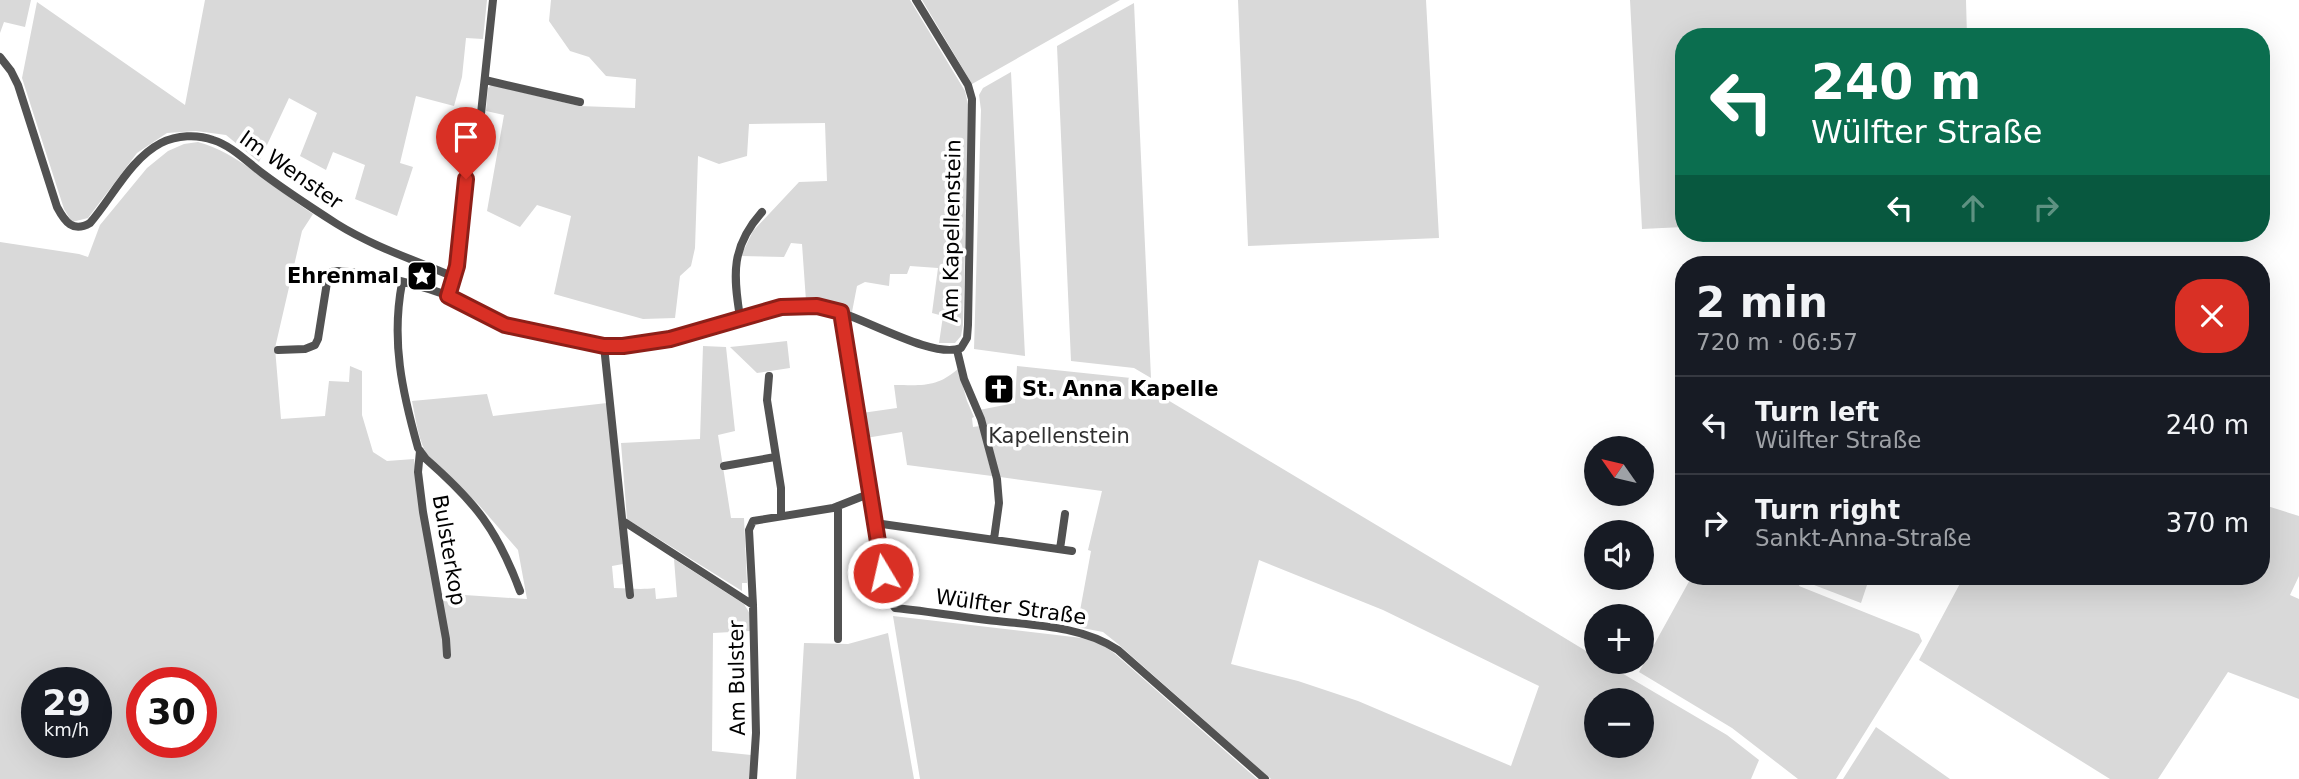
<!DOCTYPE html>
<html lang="en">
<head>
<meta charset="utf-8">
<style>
	:root { --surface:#171b24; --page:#242831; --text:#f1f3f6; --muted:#9ea1a6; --line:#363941 }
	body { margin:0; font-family:"DejaVu Sans",sans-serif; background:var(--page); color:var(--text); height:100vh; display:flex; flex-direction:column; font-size:26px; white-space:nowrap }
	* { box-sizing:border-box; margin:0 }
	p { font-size:23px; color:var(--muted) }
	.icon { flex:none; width:38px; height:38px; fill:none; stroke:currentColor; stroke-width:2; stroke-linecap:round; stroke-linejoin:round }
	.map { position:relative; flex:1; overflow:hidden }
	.details { position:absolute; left:1675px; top:256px; width:595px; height:329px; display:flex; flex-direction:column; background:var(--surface); border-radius:28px; box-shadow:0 7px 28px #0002 }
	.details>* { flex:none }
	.top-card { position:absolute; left:1675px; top:28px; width:595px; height:214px; border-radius:28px; box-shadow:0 7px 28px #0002; background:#0b6e4f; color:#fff; overflow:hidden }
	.needle { width:46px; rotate:304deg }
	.buttons { position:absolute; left:1584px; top:436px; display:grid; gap:14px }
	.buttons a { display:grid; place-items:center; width:70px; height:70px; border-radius:50%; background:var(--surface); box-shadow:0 7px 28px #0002; font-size:35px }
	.speed { position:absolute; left:21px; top:667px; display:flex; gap:14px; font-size:35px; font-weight:700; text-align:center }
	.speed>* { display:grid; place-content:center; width:91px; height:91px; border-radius:50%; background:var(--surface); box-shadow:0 7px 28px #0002; line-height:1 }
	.speed small { font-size:18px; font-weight:400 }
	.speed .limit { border:10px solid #d22; background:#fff; color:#111 }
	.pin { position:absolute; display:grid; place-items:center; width:60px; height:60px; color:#fff; margin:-72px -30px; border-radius:50% 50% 50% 0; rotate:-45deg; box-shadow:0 0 7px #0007 }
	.pin .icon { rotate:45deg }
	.me { position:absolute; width:77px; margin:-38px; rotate:351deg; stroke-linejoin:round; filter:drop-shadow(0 0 5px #0008) }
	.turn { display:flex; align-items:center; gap:24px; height:147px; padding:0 21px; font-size:32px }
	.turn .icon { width:91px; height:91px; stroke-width:2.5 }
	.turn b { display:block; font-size:49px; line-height:60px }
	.lanes { display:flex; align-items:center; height:66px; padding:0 21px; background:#0003; justify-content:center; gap:35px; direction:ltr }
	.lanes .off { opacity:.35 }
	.round { display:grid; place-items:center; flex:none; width:74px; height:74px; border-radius:28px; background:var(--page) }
	.summary { display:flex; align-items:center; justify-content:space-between; height:119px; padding:0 21px }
	h1 { font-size:42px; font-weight:600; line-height:52px }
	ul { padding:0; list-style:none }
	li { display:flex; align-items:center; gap:21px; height:98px; padding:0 21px; border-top:2px solid var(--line) }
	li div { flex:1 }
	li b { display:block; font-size:26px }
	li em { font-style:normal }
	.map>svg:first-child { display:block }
	.green { fill:#d9d9d9; fill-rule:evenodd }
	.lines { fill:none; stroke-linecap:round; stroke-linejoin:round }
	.minor { stroke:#525252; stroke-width:8 }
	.route-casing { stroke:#8d1f18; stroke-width:18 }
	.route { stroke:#d93025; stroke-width:12 }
	.labels { text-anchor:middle; stroke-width:7; stroke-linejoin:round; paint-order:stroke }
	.street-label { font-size:21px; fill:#000; stroke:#fff }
	.poi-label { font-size:21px; font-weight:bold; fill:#000; stroke:#fff; text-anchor:end }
	.park-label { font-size:21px; fill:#303030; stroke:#fff }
</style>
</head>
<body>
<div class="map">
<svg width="2299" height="779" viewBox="0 0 2299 779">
	<rect width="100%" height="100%" fill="#fff"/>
	<path class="green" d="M0,0h31l-6,27 -21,-5 -4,11z
		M205,0h282l-4,39 -17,-1 -4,39 -8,29 -38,-10 -16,67 13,4 -16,49 -42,-17 10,-34 -32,-13 -7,18 -26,-14 17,-43 -28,-15 -30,64 -33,-27 -30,-4 -29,2 -30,20 -49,65 -16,4 -8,-13 -42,-131 15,-76 148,103z
		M551,0h359l55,91 4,18 -6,216 -2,11 -6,7h-16l4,-27 -11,-3 6,-45 -28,-2 -3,8h-17l-1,12 -24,-4 -8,4 -5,26 -46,-11 -4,-57 -11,-1 -7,14 -43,-1 12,-25 46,-49 28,-1 -2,-58 -76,1 -2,32 -28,8 -21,-8 -3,92 -4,18 -11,10 -5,42 -32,1 -89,-25 17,-78 -34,-11 -17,22 -33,-16 17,-96 -18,-4 2,-23 3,-3 88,21 56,2 1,-29 -30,-3 -17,-19 -19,-6 -21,-30z
		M922,0h198l-148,84z
		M1238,0h188l13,238 -191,8z
		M1630,0h336l1,37h-283l-1,190 -41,2z
		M1134,3l17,375 -17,-10 -63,-7 -14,-315z
		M1011,72l14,284 -51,-7 7,-239 -2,-15 4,-7z
		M198,142c40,10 80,50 115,72l-11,17 -27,117 6,71 44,-3 4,-35 20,1 1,-16 12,5v44l11,37 14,9 27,-2 20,134 93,6 -9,-49 -40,-46 -49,-46c-11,-17 -13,-38 -17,-57l75,-7 6,22 114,-13 16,161 -11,2 2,22c14,0 26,2 41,0l1,11 21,-2 -3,-38 70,45 6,10v17l-37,2 -1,118 39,4 -2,24h-749v-537l79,12 9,3 12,-32 47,-57 21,-17 16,-7zM37,682h59v60h-59zM142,682h59v60h-59z
		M787,341l3,27 -33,5 -27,-26z
		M703,346l23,1 9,84 -17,4 13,83h13l3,65h-5v8l-115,-72 -6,-76 79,-4z
		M1017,366l114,12 409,245 56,34v5h7l124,73 32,25 -8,19h-480l-153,-135 -15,-12 -26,-5 14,-76 -3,-1 14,-59 -102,-14 -21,-67 36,-7zM1259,560l124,50 156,76 -28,80 -153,-65 -60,-20 -67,-17zM1596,700h46v46h-46z
		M958,369l9,32 7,16 -2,1 1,9 7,-1 12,50 -85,-11 -5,-33 -36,6 -4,-25 35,-5 -3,-23c28,0 42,3 64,-16z
		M2261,504l38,12v60l-9,19 9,4v100l-71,-27 -70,107h-48l-191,-119 45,-84h297z
		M1692,576h178l-9,27 -60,-23 -2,6 120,48 3,7 -86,138h-38l-66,-51 -93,-56z
		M893,616l189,22 19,6 13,9 143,126h-337z
		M888,633l26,146h-118l8,-136 44,1z
		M1876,727l74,52h-107z"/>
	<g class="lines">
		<path class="minor" d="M0,57l11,14 7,14 39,122c8,15 16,26 33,16 22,-25 40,-64 71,-80 16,-8 36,-9 52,-3 19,6 33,21 49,33 24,18 50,35 75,51 37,23 78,36 117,53
			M485,80l95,22
			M402,283c-11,58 0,108 16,165l8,11c49,43 71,70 94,132
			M448,296l9,-30 7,-76 16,-67 13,-123
			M841,312l46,285 8,11c30,3 61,8 92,12 42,5 94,5 131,30l147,129
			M740,317c-7,-43 -9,-70 22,-105
			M604,346l26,249
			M278,350l27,-1 10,-4 3,-6 10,-63 3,-4 7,-1c37,2 84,14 119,28 16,7 30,19 46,25 17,6 36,8 52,12 16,3 31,8 47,10 54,5 105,-20 155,-33 21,-5 42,-10 63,-7 35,6 111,54 141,42l6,-10 1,-13 4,-226 -4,-14 -52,-85
			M957,350l7,29 17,40 16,60 2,24 -5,36
			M769,376l-2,24 14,88v27
			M420,451l-2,21 5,40 23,127 1,16
			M724,466l51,-9
			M623,521l130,84 3,128 -3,46
			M875,523l197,28
			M1060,549l5,-35
			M753,605l-4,-75 4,-9 80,-13 38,-15
			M838,639v-133"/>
	</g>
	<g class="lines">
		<g class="route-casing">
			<path id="route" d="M466,179l-9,87 -9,30 57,29 99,21h19l47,-7 111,-32 36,-1 24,6 42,261"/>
		</g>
		<use href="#route" class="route"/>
	</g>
	<defs>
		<g id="sight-square" transform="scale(1.575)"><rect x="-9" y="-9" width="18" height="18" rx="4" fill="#000" stroke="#fff"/><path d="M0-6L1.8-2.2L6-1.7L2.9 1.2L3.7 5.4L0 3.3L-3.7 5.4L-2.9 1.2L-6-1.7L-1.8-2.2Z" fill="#fff"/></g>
		<g id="church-square" transform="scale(1.575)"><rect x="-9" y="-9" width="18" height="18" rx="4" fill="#000" stroke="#fff"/><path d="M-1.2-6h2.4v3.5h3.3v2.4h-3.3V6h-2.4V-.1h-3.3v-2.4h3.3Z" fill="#fff"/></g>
	</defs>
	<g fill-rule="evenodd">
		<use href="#sight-square" x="422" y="276"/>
		<use href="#church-square" x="999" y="389"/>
	</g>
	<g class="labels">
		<g class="street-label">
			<text transform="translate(291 170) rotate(35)" y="7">Im Wenster</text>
			<text transform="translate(952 231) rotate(-89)" y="7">Am Kapellenstein</text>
			<text transform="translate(449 550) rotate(80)" y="7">Bulsterkop</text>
			<text transform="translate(1011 607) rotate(8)" y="7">Wülfter Straße</text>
			<text transform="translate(737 678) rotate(-91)" y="7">Am Bulster</text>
		</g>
		<g class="poi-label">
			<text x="399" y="283">Ehrenmal</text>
			<text x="1022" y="396" text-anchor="start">St. Anna Kapelle</text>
		</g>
		<g class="park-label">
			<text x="1059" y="443">Kapellenstein</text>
		</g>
	</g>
</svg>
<div class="buttons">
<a><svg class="needle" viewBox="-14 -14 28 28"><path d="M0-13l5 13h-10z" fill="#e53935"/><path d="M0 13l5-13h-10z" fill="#9ea1a6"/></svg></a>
<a><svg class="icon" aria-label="sound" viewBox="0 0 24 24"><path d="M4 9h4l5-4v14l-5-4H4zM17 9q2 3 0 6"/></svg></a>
<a>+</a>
<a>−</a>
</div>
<div class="speed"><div>29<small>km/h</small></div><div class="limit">30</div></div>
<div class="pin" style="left:466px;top:179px;background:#d93025"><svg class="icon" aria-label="arrive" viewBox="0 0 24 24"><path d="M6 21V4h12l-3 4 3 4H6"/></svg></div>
<svg class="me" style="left:883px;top:573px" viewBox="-20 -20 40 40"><circle r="17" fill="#d93025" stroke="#fff" stroke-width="3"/><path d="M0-11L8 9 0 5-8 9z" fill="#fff"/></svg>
<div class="top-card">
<div class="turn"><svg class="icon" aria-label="left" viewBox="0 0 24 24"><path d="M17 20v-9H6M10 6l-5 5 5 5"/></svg><div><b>240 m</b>Wülfter Straße</div></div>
<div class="lanes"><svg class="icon" aria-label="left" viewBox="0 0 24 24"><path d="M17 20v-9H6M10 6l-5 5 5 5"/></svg><svg class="icon off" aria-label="ahead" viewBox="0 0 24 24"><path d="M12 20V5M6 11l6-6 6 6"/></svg><svg class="icon off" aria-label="right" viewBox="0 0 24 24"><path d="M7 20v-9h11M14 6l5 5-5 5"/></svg></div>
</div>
<section class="details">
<div class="summary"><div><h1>2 min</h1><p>720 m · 06:57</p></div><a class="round" style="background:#d93025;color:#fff"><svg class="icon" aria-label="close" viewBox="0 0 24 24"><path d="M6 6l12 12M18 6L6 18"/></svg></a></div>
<ul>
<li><svg class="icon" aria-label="left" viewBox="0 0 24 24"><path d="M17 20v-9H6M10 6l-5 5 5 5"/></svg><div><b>Turn left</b><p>Wülfter Straße</p></div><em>240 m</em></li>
<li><svg class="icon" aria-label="right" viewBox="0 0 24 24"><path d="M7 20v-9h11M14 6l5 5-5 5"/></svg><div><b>Turn right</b><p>Sankt-Anna-Straße</p></div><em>370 m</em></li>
</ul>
</section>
</div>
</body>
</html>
